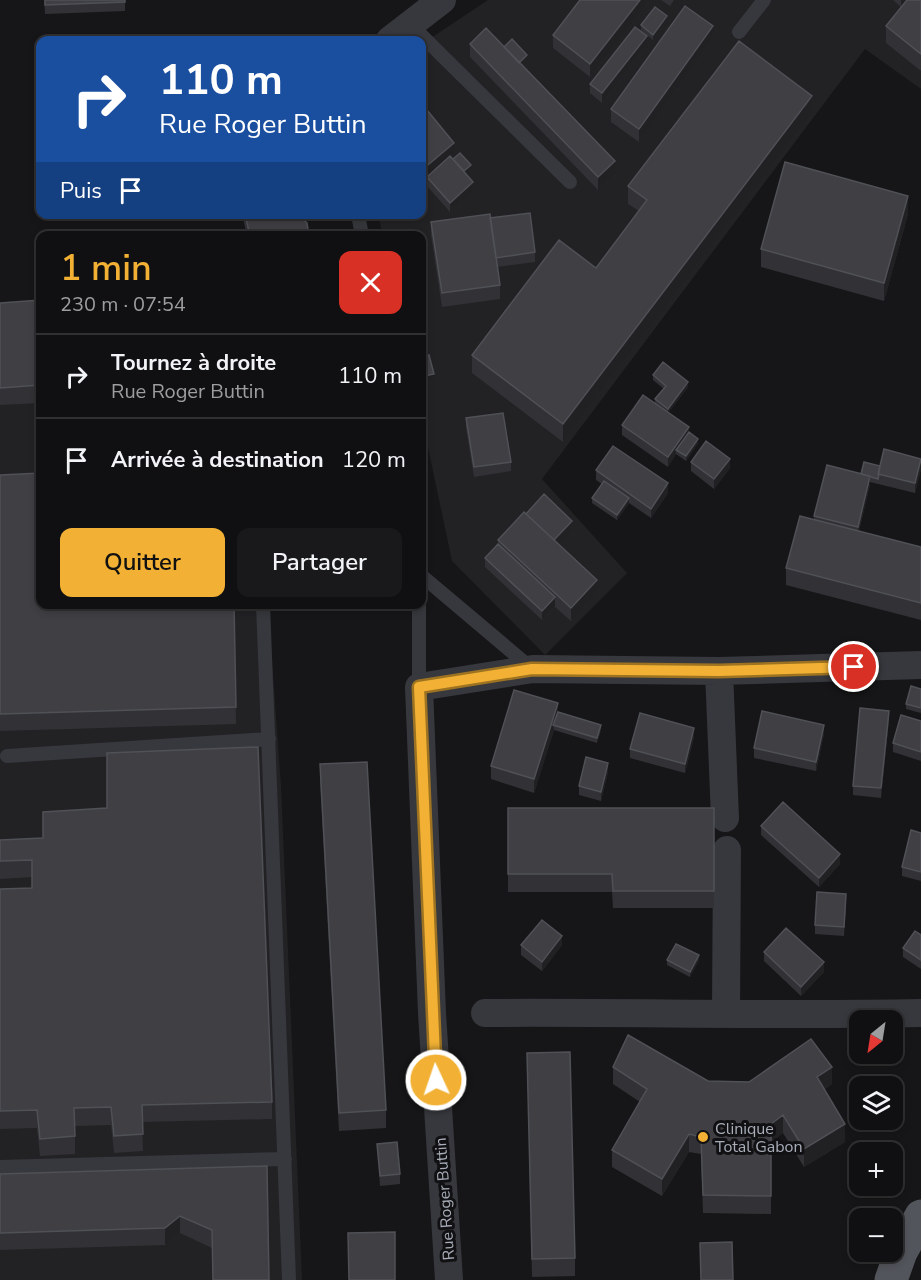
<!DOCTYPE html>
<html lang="fr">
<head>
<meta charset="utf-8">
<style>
	:root { --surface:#101012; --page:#19191b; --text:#f1f3f6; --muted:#9c9d9f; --line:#303032; --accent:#f2b134 }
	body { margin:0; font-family:"Nunito Sans",sans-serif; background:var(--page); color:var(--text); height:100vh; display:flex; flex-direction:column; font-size:22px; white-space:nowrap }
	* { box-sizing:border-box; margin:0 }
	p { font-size:20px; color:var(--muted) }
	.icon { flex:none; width:33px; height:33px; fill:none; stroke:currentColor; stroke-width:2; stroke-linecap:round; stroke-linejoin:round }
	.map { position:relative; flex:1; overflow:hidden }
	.sheet { position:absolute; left:36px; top:231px; width:390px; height:378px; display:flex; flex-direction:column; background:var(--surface); border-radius:12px; box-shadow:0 3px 9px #0003,0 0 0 2px var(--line) }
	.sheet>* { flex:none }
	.banner { position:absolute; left:36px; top:36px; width:390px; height:183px; border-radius:12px; box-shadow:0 3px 9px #0003,0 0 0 2px var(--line); background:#1a4fa0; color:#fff; overflow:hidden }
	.needle { width:39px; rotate:210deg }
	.fabs { position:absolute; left:849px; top:1010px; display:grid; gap:12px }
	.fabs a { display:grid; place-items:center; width:54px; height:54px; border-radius:12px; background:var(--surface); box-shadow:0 3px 9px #0003,0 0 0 2px var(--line); font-size:30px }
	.pin { position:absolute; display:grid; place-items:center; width:51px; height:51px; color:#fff; margin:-26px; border:3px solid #fff; border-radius:50%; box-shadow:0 2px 6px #0007 }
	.me { position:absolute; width:66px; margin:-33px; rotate:357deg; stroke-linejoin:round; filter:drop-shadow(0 0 4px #0008) }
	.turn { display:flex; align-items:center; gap:21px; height:126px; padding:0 24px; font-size:27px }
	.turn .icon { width:78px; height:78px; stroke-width:2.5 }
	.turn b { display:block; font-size:42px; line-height:51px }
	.then { display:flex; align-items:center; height:57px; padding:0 24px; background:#0003; gap:12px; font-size:22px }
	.round { display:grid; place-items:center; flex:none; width:63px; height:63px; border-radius:12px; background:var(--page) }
	.headline { display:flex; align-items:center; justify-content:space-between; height:102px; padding:0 24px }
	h1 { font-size:36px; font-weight:600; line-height:45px; color:var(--accent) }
	.action { display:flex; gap:12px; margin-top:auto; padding:12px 24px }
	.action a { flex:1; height:69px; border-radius:12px; background:var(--accent); color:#111; font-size:24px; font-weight:600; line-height:69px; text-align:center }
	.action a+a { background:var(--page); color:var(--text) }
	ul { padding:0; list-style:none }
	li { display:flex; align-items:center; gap:18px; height:84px; padding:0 24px; border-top:2px solid var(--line) }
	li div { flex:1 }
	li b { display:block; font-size:22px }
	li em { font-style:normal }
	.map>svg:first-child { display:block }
	.built { fill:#222225 }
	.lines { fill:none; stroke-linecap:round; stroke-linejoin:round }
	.service { stroke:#37383d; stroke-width:14 }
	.minor { stroke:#37383d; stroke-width:28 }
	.primary { stroke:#53555c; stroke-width:33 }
	.wall { fill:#323236 }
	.shaded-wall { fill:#212124 }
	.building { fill:#3f3f44; stroke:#4f5156; stroke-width:1.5 }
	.route-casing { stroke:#9d7322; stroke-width:15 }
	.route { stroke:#f2b134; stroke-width:10 }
	.poi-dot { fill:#f2b134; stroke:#111113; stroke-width:2 }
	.labels { text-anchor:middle; stroke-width:6; stroke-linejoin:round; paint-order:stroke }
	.poi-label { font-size:16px; fill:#a8adb8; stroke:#111113; text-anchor:start }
	.street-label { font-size:16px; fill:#a8adb8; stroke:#111113 }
</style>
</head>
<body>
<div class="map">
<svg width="921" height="1280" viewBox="0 0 921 1280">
	<rect width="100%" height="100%" fill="#161618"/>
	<path class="built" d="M488,0h433v89l-56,-40 -323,430 85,94 -82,82 -93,-94 -30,-142v-183l-39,-1 -5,-20 44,-1v-170z
		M40,307v297l228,1 13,181 21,494h-302v-969z"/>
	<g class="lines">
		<path class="service" d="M411,25l159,157
			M739,32l25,-32
			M358,214l4,22
			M422,576l109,92
			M263,604l26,676
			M419,687v-83
			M7,756l262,-17
			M0,1167l285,-8"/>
		<path class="minor" d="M390,40l52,-40
			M719,671l6,147
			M726,1012l1,-162
			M485,1013c145,-1 291,3 436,0
			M449,1280l-17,-267 -13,-326 114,-18 186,2 202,-6"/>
		<path class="primary" d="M891,1280l10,-28 20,-36"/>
	</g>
	<path class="wall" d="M44,0h81v11l-80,3z
		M645,0v8l-55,69 -37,-29v-13z
		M661,0h13l-4,6z
		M893,0h14l-6,7z
		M921,0v71l-35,-28v-17z
		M667,20l-14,20 -12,-10v-5z
		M713,39l-74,103 -28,-20v-13z
		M470,44l57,16 -5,5 93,110 -17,15 -128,-133z
		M647,45l-45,58 -12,-10v-9z
		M812,114l-249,328 -91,-69v-18l124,-87 43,-57 -11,-7v-18z
		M471,170l-5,4 7,17 -23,21 -23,-26v-9z
		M242,214h54l13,22h-62z
		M908,214l-24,87 -123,-34v-18z
		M490,218l45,34v10l-38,5 3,18v14l-58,8 -11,-72v-13z
		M40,300v103l-40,2v-102z
		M653,375l35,12 -20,26 21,19 9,11 -12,18 -10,-7 -8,13 -46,-32v-10l39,-17 -6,-4v-5l9,-10 -11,-9z
		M466,418l45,44v9l-37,6 -8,-50z
		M921,459v10l-6,24 -45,-11v3l-11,46 62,16v73l-135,-35v-17l28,-49v-3l47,-42z
		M691,462l39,6 -16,21 -23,-18z
		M596,470l72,23 -17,25 -22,-15 -12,17 -25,-17v-5l10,-14 -6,-4z
		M0,475l234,129 2,120 -236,7z
		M526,514l46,17 -13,13 38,49 -26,28 -16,-14 -13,13 -57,-53v-9l13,-14v-4z
		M921,689v24l-15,-4v-5z
		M558,712l43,18 -4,13 -43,-13 -20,63 -43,-14v-13z
		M889,720l-8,78 -28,-3v-9z
		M921,721v40l-28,-9v-9z
		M824,734l-8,37 -62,-13v-10z
		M694,737l-9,36 -55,-15v-9z
		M320,764l66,346v18l-47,3 -19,-349z
		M608,772l-7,29 -22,-6v-9z
		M508,808h206v100h-101l-1,-16h-104z
		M761,826l79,38 -21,23 -58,-52z
		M921,833v48l-19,-5v-9z
		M43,838l229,264v17l-130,3 1,29 -29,2 -3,-28 -36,1v28l-35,2 -3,-28 -37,1v-240l32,-1v-11l-32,2v-39z
		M846,904l-2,32 -29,-2v-9z
		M921,935v34l-18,-12v-9z
		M521,945h41l-20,26 -21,-16z
		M764,952l60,20 -23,24 -37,-35z
		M667,960h32l-9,17 -23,-12z
		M527,1053l48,205v18l-43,1z
		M613,1067l95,14 124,3 -8,6 21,52 -41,25 -21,-34 -12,9v72l-68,-1 -2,-59 -12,-2 -27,44 -50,-29v-17l28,-48 -27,-18z
		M377,1144l23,30v10l-20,2z
		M267,1166l-55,82 -32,-15 -15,12 -165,5v-76z"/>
	<path class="shaded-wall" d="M640,0h5v8l-55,69v-13z
		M901,0h6l-6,7z
		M667,16v4l-14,20v-5z
		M713,26v13l-74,103v-13z
		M647,36v9l-45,58v-10z
		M527,55v5l-12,12v-5z
		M812,96v18l-249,328v-18z
		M454,143v9l-32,27v-9z
		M615,161v14l-17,15v-13z
		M471,165v5l-10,8v-5z
		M473,182v9l-23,21v-9z
		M908,196v18l-24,87v-18z
		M434,374v4l-10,3v-5z
		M688,382v5l-20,26v-4z
		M689,427v10l-13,13v4l-8,13v-10z
		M698,439v4l-12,18v-5z
		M730,459v9l-16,21v-10z
		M921,460v9l-6,24v-10z
		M870,476v9l-12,51v-9z
		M668,483v10l-17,25v-9z
		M629,498v5l-12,17v-5z
		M572,521v10l-20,21v-10z
		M597,580v13l-26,28v-13z
		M555,597v10l-13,13v-9z
		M558,703v13l-5,9 1,5 -20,63v-14z
		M889,711v9l-8,78v-10z
		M601,725v5l-4,13v-5z
		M824,725v9l-8,37v-9z
		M694,728v9l-9,36v-9z
		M608,763v9l-7,29v-9z
		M840,854v10l-21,23v-9z
		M562,936v9l-20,26v-9z
		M699,955v5l-9,17v-5z
		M824,962v10l-23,24v-9z
		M832,1067v17l-15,11v-18z
		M783,1115v18l-12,9v72v-90z
		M845,1124v18l-41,25v-18z
		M689,1134v18l-27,44v-17z
		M180,1216v17l-15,12v-17z"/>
	<path class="building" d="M45,0h80v2l-80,3z
		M580,0h60l-50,64 -37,-29z
		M907,0h14v54l-35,-28z
		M685,6l28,20 -74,103 -28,-20z
		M655,7l12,9 -14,19 -12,-10z
		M635,27l12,9 -45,57 -12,-9z
		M486,28l129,133 -17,16 -128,-133z
		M512,39l15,16 -8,8 -15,-16z
		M739,41l73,55 -249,328 -91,-69 87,-115 37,28 51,-68 -19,-14z
		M422,104l32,39 -32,27z
		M460,153l11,12 -7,6 -11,-12z
		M450,156l23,26 -23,21 -23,-26z
		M785,162l123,34 -24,87 -123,-34z
		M530,213l5,39 -39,6 -6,-40z
		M245,214h51l11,9 2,13h-59z
		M490,214l10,71 -58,8 -11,-71z
		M40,300v85l-40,3v-85z
		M429,355l5,19 -10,2 -2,-11v-8z
		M663,362l25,20 -20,27 -13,-10 11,-13 -13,-11z
		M643,395l46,32 -21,30 -46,-32z
		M503,413l8,49 -37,5 -8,-49z
		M689,432l9,7 -12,17 -10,-6z
		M706,441l24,18 -16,20 -23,-17z
		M613,446l55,37 -17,26 -55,-39z
		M884,449l37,10 -6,24 -37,-9z
		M864,462l16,4 -2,13 -17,-5z
		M827,465l43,11 -12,51 -44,-11z
		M40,473v131h194l2,103 -236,7v-239z
		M604,481l25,17 -12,17 -25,-17z
		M544,494l28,27 -18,19 -28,-26z
		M524,512l73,68 -26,28 -73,-68z
		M800,516l121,31v56l-135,-35z
		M498,544l57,53 -13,14 -57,-53z
		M911,686l10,3v19l-15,-4z
		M514,690l44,13 -24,76 -43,-13z
		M860,708l29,3 -8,77 -28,-2z
		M762,711l62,14 -8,37 -62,-14z
		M558,712l43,13 -4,13 -44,-13z
		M640,713l54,15 -9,36 -55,-15z
		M901,715l20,6v31l-28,-9z
		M258,747l14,355 -130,3 1,29 -29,2 -3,-29 -37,1 1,28 -35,3 -3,-29 -37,1v-222l32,-1v-28l-32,1v-21l43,-2v-26l64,-4v-55z
		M586,757l22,6 -7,29 -22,-6z
		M367,762l19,348 -47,3 -19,-349z
		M783,802l57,52 -21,24 -58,-52z
		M508,808h206v83h-101l-1,-17h-104z
		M911,830l10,3v39l-19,-5z
		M817,892l29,2 -2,33 -29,-2z
		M542,920l20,16 -20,26 -21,-17z
		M786,928l38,34 -23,25 -37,-35z
		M915,931l6,4v25l-18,-12z
		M676,944l23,11 -9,17 -23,-12z
		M628,1035l80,46 41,1 62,-43 21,28 -15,10 28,47 -41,25 -21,-34 -12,9v72l-68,-1 -2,-58 -12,-3 -27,45 -50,-29 35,-61 -34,-22z
		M570,1052l5,206 -43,1 -5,-206z
		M397,1142l3,32 -20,2 -3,-32z
		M267,1166l2,114h-56l-1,-50 -32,-14 -15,12 -165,5v-59z
		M395,1232v48h-46l-1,-47z
		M732,1242l1,38h-32l-1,-37z"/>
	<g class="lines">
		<g class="route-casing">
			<path id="route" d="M436,1080l-17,-393 113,-18 187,2 135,-4"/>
		</g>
		<use href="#route" class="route"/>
	</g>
	<circle class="poi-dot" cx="703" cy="1137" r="6"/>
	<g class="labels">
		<g class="poi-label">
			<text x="715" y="1134">Clinique<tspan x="715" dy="18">Total Gabon</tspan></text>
		</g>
		<g class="street-label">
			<text transform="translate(444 1199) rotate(-94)" y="6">Rue Roger Buttin</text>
		</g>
	</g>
</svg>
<div class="fabs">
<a><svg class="needle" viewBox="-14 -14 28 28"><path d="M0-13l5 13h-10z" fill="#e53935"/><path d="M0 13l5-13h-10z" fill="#9c9d9f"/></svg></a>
<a><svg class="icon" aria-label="layers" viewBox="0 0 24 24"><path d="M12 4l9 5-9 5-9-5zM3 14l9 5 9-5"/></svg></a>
<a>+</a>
<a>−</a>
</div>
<div class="pin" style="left:854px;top:667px;background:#d93025"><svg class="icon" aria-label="arrive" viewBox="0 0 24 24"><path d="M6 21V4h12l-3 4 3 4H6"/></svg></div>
<svg class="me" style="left:436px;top:1080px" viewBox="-20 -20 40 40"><circle r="17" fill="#f2b134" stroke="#fff" stroke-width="3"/><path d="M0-11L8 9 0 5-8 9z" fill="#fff"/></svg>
<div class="banner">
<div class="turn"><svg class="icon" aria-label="right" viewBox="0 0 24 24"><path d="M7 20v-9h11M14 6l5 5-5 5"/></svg><div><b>110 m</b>Rue Roger Buttin</div></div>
<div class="then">Puis<svg class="icon" aria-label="arrive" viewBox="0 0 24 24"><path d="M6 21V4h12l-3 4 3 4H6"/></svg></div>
</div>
<section class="sheet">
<div class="headline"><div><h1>1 min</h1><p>230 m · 07:54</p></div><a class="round" style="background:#d93025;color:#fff"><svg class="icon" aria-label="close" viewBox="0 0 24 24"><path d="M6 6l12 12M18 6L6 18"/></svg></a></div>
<ul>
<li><svg class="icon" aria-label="right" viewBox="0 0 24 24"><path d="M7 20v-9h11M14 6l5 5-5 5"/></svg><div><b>Tournez à droite</b><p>Rue Roger Buttin</p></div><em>110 m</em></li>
<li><svg class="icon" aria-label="arrive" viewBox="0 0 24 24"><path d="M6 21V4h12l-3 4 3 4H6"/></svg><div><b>Arrivée à destination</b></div><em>120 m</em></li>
</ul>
<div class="action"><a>Quitter</a><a>Partager</a></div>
</section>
</div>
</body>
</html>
